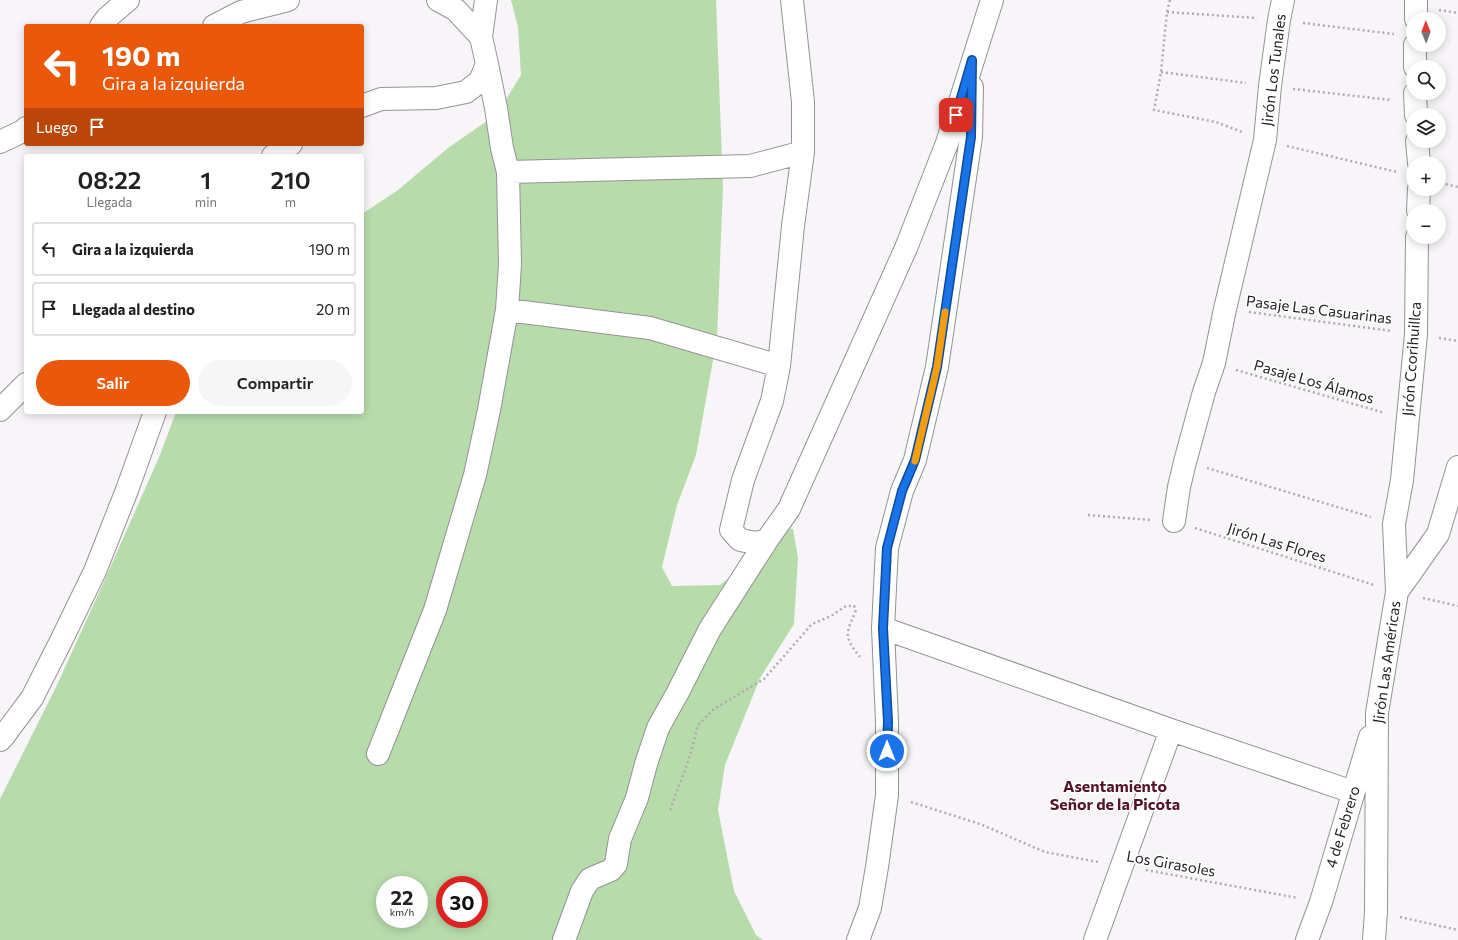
<!DOCTYPE html>
<html lang="es">
<head>
<meta charset="utf-8">
<style>
	:root { --surface:#fff; --page:#f6f6f6; --text:#222; --muted:#767676; --line:#e0e0e0; --accent:#ea580c }
	body { margin:0; font-family:Commissioner,sans-serif; background:var(--page); color:var(--text); height:100vh; display:flex; flex-direction:column; font-size:15px; white-space:nowrap }
	* { box-sizing:border-box; margin:0 }
	p { font-size:13px; color:var(--muted) }
	.icon { flex:none; width:22px; height:22px; fill:none; stroke:currentColor; stroke-width:2; stroke-linecap:round; stroke-linejoin:round }
	.map { position:relative; flex:1; overflow:hidden }
	.details { position:absolute; left:24px; top:154px; width:340px; height:260px; display:flex; flex-direction:column; background:var(--surface); border-radius:4px; box-shadow:0 2px 10px #0003 }
	.details>* { flex:none }
	.top-card { position:absolute; left:24px; top:24px; width:340px; height:122px; border-radius:4px; box-shadow:0 2px 10px #0003; background:#ea580c; color:#fff; overflow:hidden }
	.needle { width:26px; rotate:359deg }
	.controls { position:absolute; left:1406px; top:12px; display:grid; gap:8px }
	.controls a { display:grid; place-items:center; width:40px; height:40px; border-radius:50%; background:var(--surface); box-shadow:0 2px 10px #0003; font-size:20px }
	.speed { position:absolute; left:376px; top:876px; display:flex; gap:8px; font-size:20px; font-weight:700; text-align:center }
	.speed>* { display:grid; place-content:center; width:52px; height:52px; border-radius:50%; background:var(--surface); box-shadow:0 2px 10px #0003; line-height:1 }
	.speed small { font-size:10px; font-weight:400 }
	.speed .limit { border:6px solid #d22; background:#fff; color:#111 }
	.pin { position:absolute; display:grid; place-items:center; width:34px; height:34px; color:#fff; margin:-17px; border-radius:8px; box-shadow:0 2px 6px #0006 }
	.me { position:absolute; width:44px; margin:-22px; rotate:0deg; stroke-linejoin:round; filter:drop-shadow(0 0 3px #0008) }
	.turn { display:flex; align-items:center; gap:14px; height:84px; padding:0 12px; font-size:18px }
	.turn .icon { width:52px; height:52px; stroke-width:2.5 }
	.turn b { display:block; font-size:28px; line-height:34px }
	.then { display:flex; align-items:center; height:38px; padding:0 12px; background:#0003; gap:8px; font-size:15px }
	.eta { display:flex; justify-content:space-evenly; align-items:center; height:68px; text-align:center }
	.eta b { font-size:24px; font-weight:600; line-height:28px }
	.cta { display:flex; gap:8px; margin-top:auto; padding:8px 12px }
	.cta a { flex:1; height:46px; border-radius:24px; background:var(--accent); color:#fff; font-size:16px; font-weight:600; line-height:46px; text-align:center }
	.cta a+a { background:var(--page); color:var(--text) }
	ul { padding:0; list-style:none }
	li { display:flex; align-items:center; gap:12px; height:54px; margin:0 8px 6px; padding:0 4px; border:2px solid var(--line); border-radius:4px }
	li div { flex:1 }
	li b { display:block; font-size:15px }
	li em { font-style:normal }
	.map>svg:first-child { display:block }
	.green { fill:#b8dbac; fill-rule:evenodd }
	.lines { fill:none; stroke-linecap:round; stroke-linejoin:round }
	.minor-casing { stroke:#949295; stroke-width:24 }
	.path { stroke:#aeabae; stroke-width:2.5; stroke-dasharray:2 3; stroke-linecap:butt }
	.minor { stroke:#fff; stroke-width:22 }
	.route-casing { stroke:#114b97; stroke-width:10 }
	.route { stroke:#1a73e8; stroke-width:7 }
	.slow { stroke:#f59e0b; stroke-width:7 }
	.labels { text-anchor:middle; stroke-width:3; stroke-linejoin:round; paint-order:stroke }
	.street-label { font-size:15px; fill:#252425; stroke:#fff }
	.neighbourhood-label { font-size:16px; font-weight:bold; fill:#561227; stroke:#fff }
</style>
</head>
<body>
<div class="map">
<svg width="1458" height="940" viewBox="0 0 1458 940">
	<rect width="100%" height="100%" fill="#f8f5f9"/>
	<path class="green" d="M511,0h205l7,187 -6,151 -21,117 -19,50 -15,62 10,19 48,-1 36,-29 15,-32 22,5 5,29 -4,66 -34,54 -35,87 -7,45 16,81 22,44 7,5h-763v-141l56,-112 46,-101 58,-131 16,-43h186v-198l36,-24 50,-42 49,-34 24,-39 -3,-48zM385,885h34v34h-34zM445,885h34v34h-34z"/>
	<g class="lines">
		<g class="minor-casing">
			<path id="minor" d="M792,0l11,102v50l-10,74 -14,140 -7,35 -29,79 -12,50 9,10 16,3 11,-3 22,-31 117,-261 41,-105 45,-143
				M1416,19v-19
				M101,26l6,-8 21,-18
				M214,26l27,-14 47,-12
				M481,37l5,-37
				M1415,45v22
				M1415,93l1,22
				M362,106l19,-7 55,-1 30,-6 14,-11 7,-17 -6,-27 -25,-27 -18,-10
				M1417,141l2,22
				M0,142l23,-11 3,-3
				M273,156l18,-12
				M508,172l242,-6 53,-14
				M1418,211l1,-22
				M507,310l143,18 129,38
				M0,410l26,-26
				M1174,521l5,-34 6,-25 19,-70 10,-29 11,-54 40,-169 5,-54 9,-66 4,-20
				M1397,592l41,-58 20,-67
				M883,628l288,102 182,62
				M0,740l3,-3 29,-39 28,-55 35,-72 32,-81 28,-78
				M378,754l57,-144 40,-135 14,-65 18,-100 3,-46 -2,-92 -6,-24 -6,-40 -9,-44
				M564,940l18,-49 8,-12 21,-9 5,-6 4,-25 17,-41 9,-34 12,-36 20,-36 32,-63 57,-89
				M858,940l12,-32 7,-41 10,-72v-73l-4,-94 4,-80 15,-57 13,-31 22,-93 34,-230 1,-50
				M1095,940l76,-210
				M1307,940l14,-38 49,-165
				M1374,940l2,-28 1,-199 20,-121 -3,-68 8,-44 14,-146 1,-97"/>
		</g>
		<path class="path" d="M1170,0l-3,12 -6,60 -7,38 62,12 26,10
			M1439,10l19,3
			M1167,12l90,6
			M1303,23l91,11
			M1161,72l85,11
			M1293,89l98,11
			M1287,146l110,26
			M1441,183l17,4
			M1249,312l143,19
			M1439,338l19,3
			M1236,370l149,43
			M1207,468l164,49
			M1088,515l63,5
			M1195,528l179,57
			M1423,598l35,8
			M911,802l69,22 65,28 53,10
			M670,810l20,-54 8,-31 16,-16 50,-30 48,-55 19,-8 15,-10h8l2,4c-10,24 -13,26 4,47
			M1146,870l152,28
			M1400,917l58,13"/>
		<use href="#minor" class="minor"/>
	</g>
	<g class="lines">
		<g class="route-casing">
			<path id="route" d="M887,751l1,-29 -5,-94 4,-80 15,-57 13,-31 22,-93 34,-230 1,-77 -16,55"/>
		</g>
		<use href="#route" class="route"/>
		<path class="slow" d="M915,461l22,-94 8,-55"/>
	</g>
	<g class="labels">
		<g class="street-label">
			<text transform="translate(1274 70) rotate(-83)" y="5">Jirón Los Tunales</text>
			<text transform="translate(1319 310) rotate(7)" y="5">Pasaje Las Casuarinas</text>
			<text transform="translate(1412 359) rotate(-86)" y="5">Jirón Ccorihuillca</text>
			<text transform="translate(1314 382) rotate(16)" y="5">Pasaje Los Álamos</text>
			<text transform="translate(1277 543) rotate(17)" y="5">Jirón Las Flores</text>
			<text transform="translate(1387 662) rotate(-82)" y="5">Jirón Las Américas</text>
			<text transform="translate(1343 827) rotate(-73)" y="5">4 de Febrero</text>
			<text transform="translate(1171 864) rotate(10)" y="5">Los Girasoles</text>
		</g>
		<g class="neighbourhood-label">
			<text x="1115" y="792">Asentamiento<tspan x="1115" dy="18">Señor de la Picota</tspan></text>
		</g>
	</g>
</svg>
<div class="controls">
<a><svg class="needle" viewBox="-14 -14 28 28"><path d="M0-13l5 13h-10z" fill="#e53935"/><path d="M0 13l5-13h-10z" fill="#767676"/></svg></a>
<a><svg class="icon" aria-label="search" viewBox="0 0 24 24"><circle cx="10" cy="10" r="6"/><path d="M15 15l6 6"/></svg></a>
<a><svg class="icon" aria-label="layers" viewBox="0 0 24 24"><path d="M12 4l9 5-9 5-9-5zM3 14l9 5 9-5"/></svg></a>
<a>+</a>
<a>−</a>
</div>
<div class="speed"><div>22<small>km/h</small></div><div class="limit">30</div></div>
<div class="pin" style="left:956px;top:115px;background:#d93025"><svg class="icon" aria-label="arrive" viewBox="0 0 24 24"><path d="M6 21V4h12l-3 4 3 4H6"/></svg></div>
<svg class="me" style="left:887px;top:751px" viewBox="-20 -20 40 40"><circle r="17" fill="#1a73e8" stroke="#fff" stroke-width="3"/><path d="M0-11L8 9 0 5-8 9z" fill="#fff"/></svg>
<div class="top-card">
<div class="turn"><svg class="icon" aria-label="left" viewBox="0 0 24 24"><path d="M17 20v-9H6M10 6l-5 5 5 5"/></svg><div><b>190 m</b>Gira a la izquierda</div></div>
<div class="then">Luego<svg class="icon" aria-label="arrive" viewBox="0 0 24 24"><path d="M6 21V4h12l-3 4 3 4H6"/></svg></div>
</div>
<section class="details">
<div class="eta">
<div><b>08:22</b><p>Llegada</p></div>
<div><b>1</b><p>min</p></div>
<div><b>210</b><p>m</p></div>
</div>
<ul>
<li><svg class="icon" aria-label="left" viewBox="0 0 24 24"><path d="M17 20v-9H6M10 6l-5 5 5 5"/></svg><div><b>Gira a la izquierda</b></div><em>190 m</em></li>
<li><svg class="icon" aria-label="arrive" viewBox="0 0 24 24"><path d="M6 21V4h12l-3 4 3 4H6"/></svg><div><b>Llegada al destino</b></div><em>20 m</em></li>
</ul>
<div class="cta"><a>Salir</a><a>Compartir</a></div>
</section>
</div>
</body>
</html>
